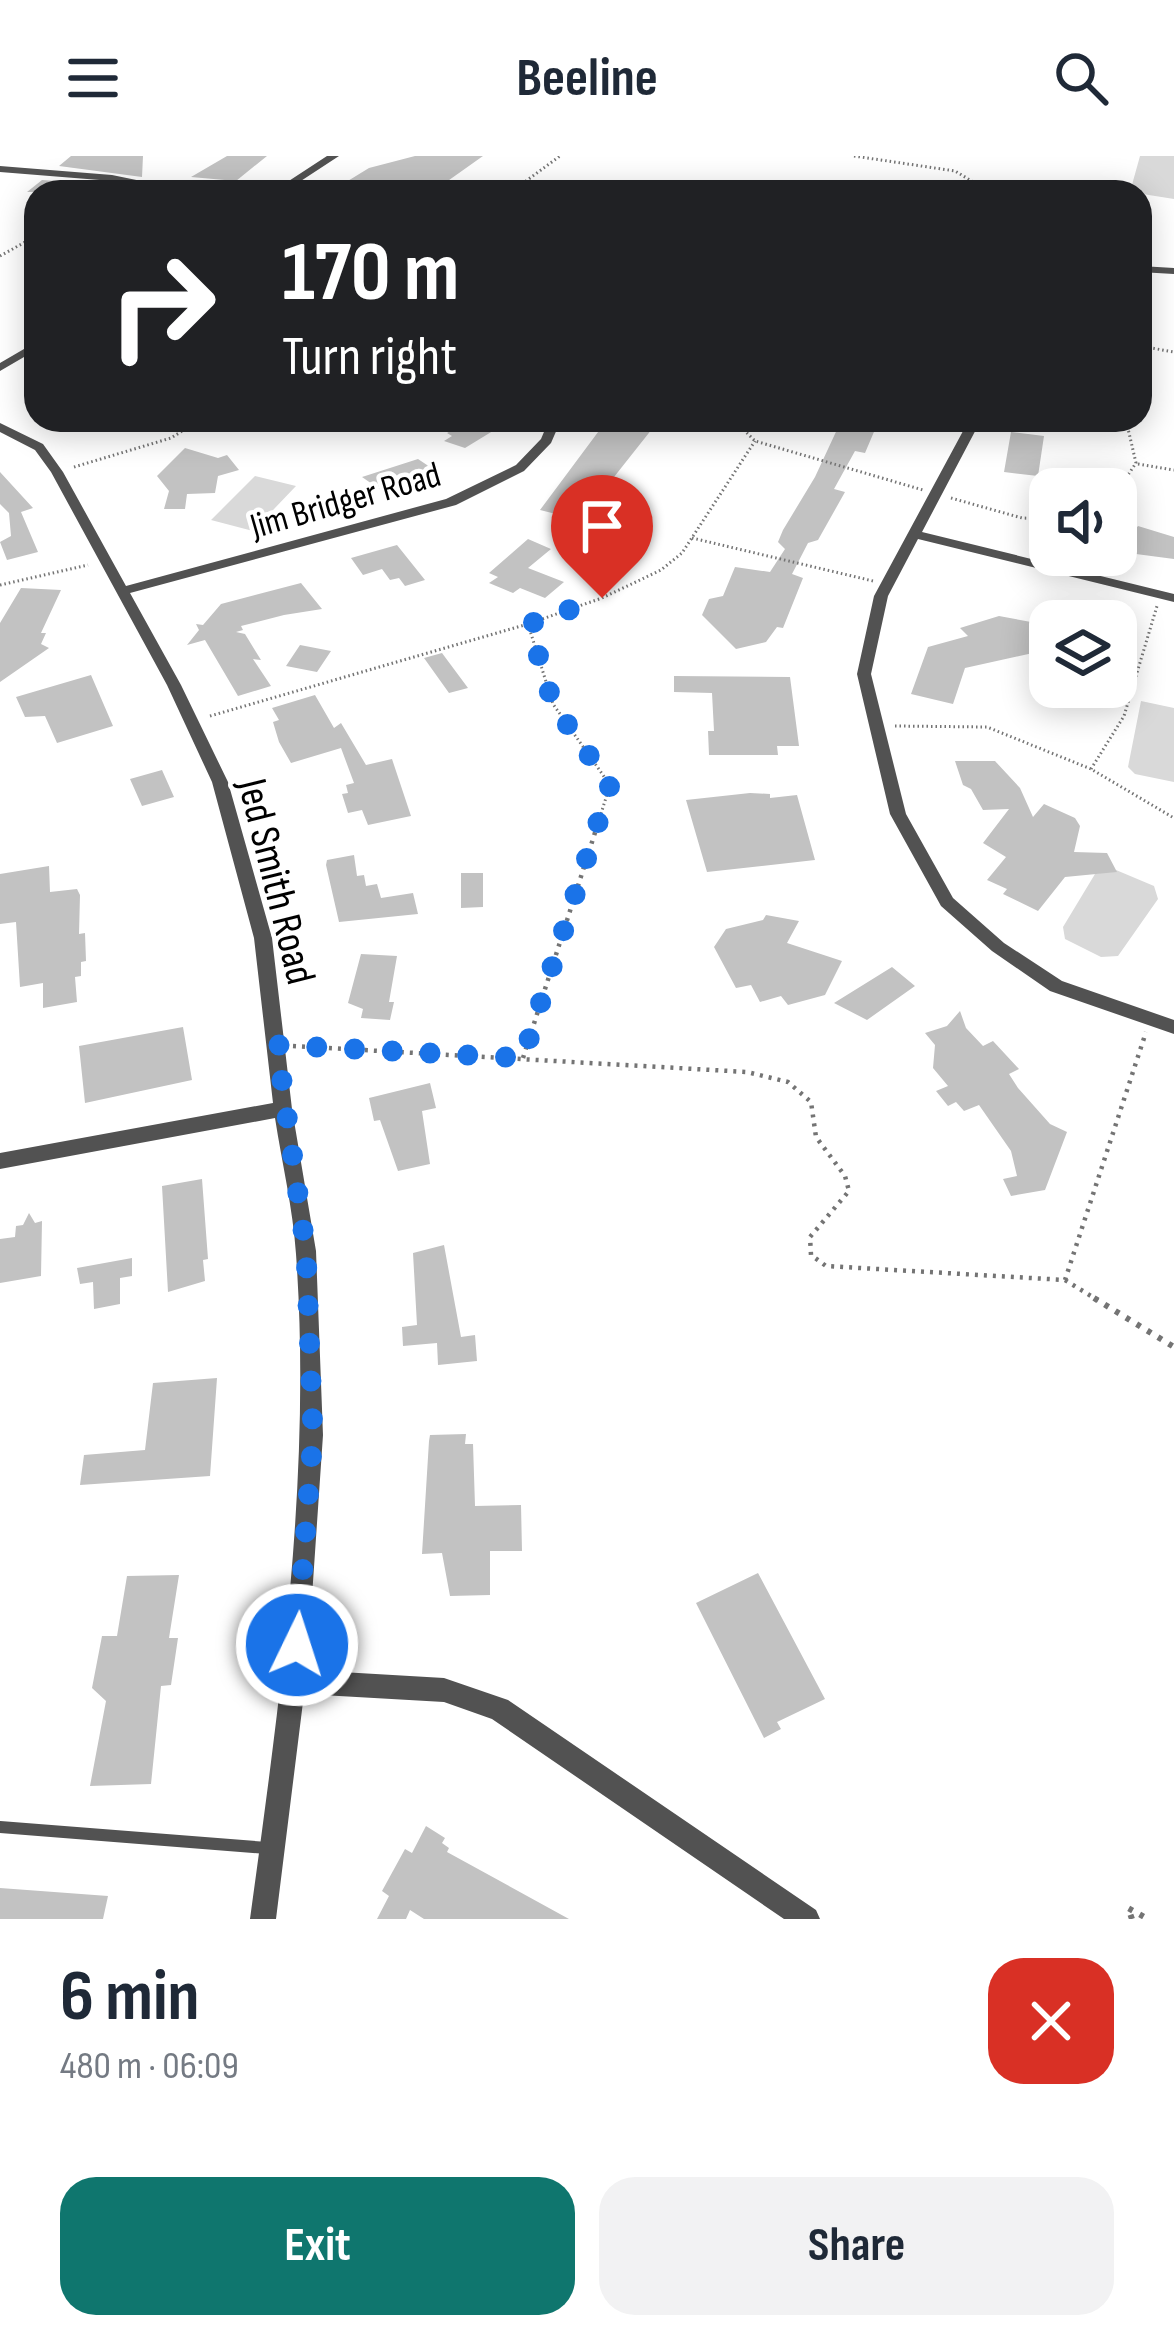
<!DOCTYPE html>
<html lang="en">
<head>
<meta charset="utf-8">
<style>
	:root { --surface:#fff; --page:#f2f2f3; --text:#1f2937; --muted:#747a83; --accent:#0f766e }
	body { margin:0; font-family:"Sofia Sans Condensed",sans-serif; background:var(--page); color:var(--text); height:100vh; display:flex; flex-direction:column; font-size:45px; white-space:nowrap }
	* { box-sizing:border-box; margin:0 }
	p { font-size:39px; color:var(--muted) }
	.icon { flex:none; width:66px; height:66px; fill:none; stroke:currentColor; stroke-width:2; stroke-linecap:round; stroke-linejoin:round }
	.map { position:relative; height:1763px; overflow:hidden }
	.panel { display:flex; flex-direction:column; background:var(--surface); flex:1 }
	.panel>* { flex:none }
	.top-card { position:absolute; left:24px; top:24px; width:1128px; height:252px; border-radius:36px; box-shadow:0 6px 30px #0003; background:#202124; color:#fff; overflow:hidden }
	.fabs { position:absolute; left:1029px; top:312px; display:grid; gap:24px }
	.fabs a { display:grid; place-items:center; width:108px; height:108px; border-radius:24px; background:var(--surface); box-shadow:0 6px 30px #0003; font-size:60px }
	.pin { position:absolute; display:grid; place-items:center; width:102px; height:102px; color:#fff; margin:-123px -51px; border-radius:50% 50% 50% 0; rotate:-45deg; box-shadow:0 0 12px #0007 }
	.pin .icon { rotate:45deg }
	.me { position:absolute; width:132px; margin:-66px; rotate:4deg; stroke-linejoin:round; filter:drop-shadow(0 0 9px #0008) }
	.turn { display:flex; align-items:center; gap:42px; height:252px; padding:0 60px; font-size:54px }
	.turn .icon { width:156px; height:156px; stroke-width:2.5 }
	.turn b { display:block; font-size:84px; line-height:102px }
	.round { display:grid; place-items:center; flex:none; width:126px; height:126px; border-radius:36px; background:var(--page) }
	.headline { display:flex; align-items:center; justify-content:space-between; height:204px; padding:0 60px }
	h1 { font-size:72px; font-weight:700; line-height:90px }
	.cta { display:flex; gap:24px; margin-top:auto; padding:24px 60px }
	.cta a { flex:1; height:138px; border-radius:36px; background:var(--accent); color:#fff; font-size:48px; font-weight:700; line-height:138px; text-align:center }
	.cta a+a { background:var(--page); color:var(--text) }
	header { display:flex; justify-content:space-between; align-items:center; height:156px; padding:0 60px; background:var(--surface); font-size:54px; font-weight:700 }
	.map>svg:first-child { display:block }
	.green { fill:#d9d9d9 }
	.building { fill:#c2c2c2 }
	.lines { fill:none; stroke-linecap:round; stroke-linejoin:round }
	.path-far2 { stroke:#747474; stroke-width:3; stroke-dasharray:1.5 3; stroke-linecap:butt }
	.path-far1 { stroke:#747474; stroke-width:4.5; stroke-dasharray:3 6; stroke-linecap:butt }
	.path { stroke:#747474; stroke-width:6; stroke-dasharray:4.5 8; stroke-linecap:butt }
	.lane-far1 { stroke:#525252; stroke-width:6 }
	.lane { stroke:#525252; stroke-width:12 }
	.street { fill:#525252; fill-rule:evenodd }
	.route { stroke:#1a73e8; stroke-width:21; stroke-dasharray:0 37.8 }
	.labels { text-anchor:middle; stroke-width:9; stroke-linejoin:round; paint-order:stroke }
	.far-street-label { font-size:36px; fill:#000; stroke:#fff }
	.street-label { font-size:42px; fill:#000; stroke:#fff }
</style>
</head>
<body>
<header><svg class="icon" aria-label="menu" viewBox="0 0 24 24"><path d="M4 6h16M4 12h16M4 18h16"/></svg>Beeline<svg class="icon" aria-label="search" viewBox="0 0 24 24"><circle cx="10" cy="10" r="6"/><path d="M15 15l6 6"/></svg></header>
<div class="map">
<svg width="1174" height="1763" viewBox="0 0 1174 1763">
	<rect width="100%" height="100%" fill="#fff"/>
	<path class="green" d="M1140,0h34v43l-44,-7z
		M255,320l41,10 -43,45 -42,-11z
		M1141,545l33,7v74l-39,-8 -7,-7z
		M1116,714l38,16 4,13 -40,57 -17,1 -36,-18 -2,-12 32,-53z"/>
	<path class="building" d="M71,0h72l-1,21 -83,-11z
		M227,0h40l-31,25 -45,-4z
		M415,0h68l-48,34 -40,-9 -16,11 -41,-5 31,-19z
		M42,24l69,5 30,7h-114z
		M470,264h41l-46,28 -21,-7 8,-5 -5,-3z
		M607,264h40l-5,5 10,4 -72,91 -40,-10z
		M879,264l-14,33 -10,-2 -21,38 11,3 -27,48 -10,3 -16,31 11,4 -20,50 -6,-1 -11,15 -30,7 -34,-34 7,-16 14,-3 12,-29 35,5 15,-23 -7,-7 5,-12 32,-53 26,-56z
		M1011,276l33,4 -6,40 -34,-4z
		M185,292l33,10 9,-3 12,15 -21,6 -3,17 -28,1 -2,15h-21l5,-18 -12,-15z
		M418,303l18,12 -48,24 -26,-18z
		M0,316l33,36 -12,4 17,40 -31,8 -7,-18 11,-6 -2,-23 -9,-9z
		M1138,370l36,11v22l-38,-5 -20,-11v-14l17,3z
		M528,383l23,10 -23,19 36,14 -19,16 -25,-10 -7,5 -24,-10 9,-6 -9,-4z
		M397,389l28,35 -20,6 -6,-8 -9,2 -8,-11 -19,6 -12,-17z
		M301,427l21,26 -38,6 -43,11 2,4 -7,2 9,2 16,26 -8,-1 18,27 -33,10 -33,-56 -18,5 12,-15 -3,-6 7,1 18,-21z
		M21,432l40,2 -20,43h5l-5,11 8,4 -49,34v-59z
		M999,460l32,6 2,-6 17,3v38l-17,-4 -68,15 -12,36 -42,-10 17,-47 40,-11 -8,-8z
		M300,489l31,6 -14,21 -31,-6z
		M442,497l26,35 -19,5 -25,-35z
		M91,519l22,51 -56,17 -12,-27 -20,1 -9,-20z
		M674,520l116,1 9,69h-22l1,9h-69l-1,-24h6l-2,-38 -38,-1z
		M315,539l19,33 7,-5 25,42 26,-6 19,57 -43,9 -6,-15 -14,3 -6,-19 6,-1 -2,-8 8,-2 -13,-35 -50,15 -12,-21 -6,-20 6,-2 -7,-12z
		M955,605h40l25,27 13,29 11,-13 31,14 5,8 -6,26 33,1 10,19 -52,5 -27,34 -35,-17 4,-5 -20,-9 19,-23 -23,-14 26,-34 -26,1 -12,-21 -8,-4z
		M162,614l12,27 -32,9 -12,-27z
		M750,637l20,1v4l27,-3 18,65 -108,12 -21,-72z
		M354,699l3,21 7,-1 2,11 11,-2 4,14 32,-5 5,21 -79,8 -13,-57 1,-5z
		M49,710l1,26 27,-3 3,6 -1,39 6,-1 1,28 -5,1v14l-6,1 2,25 -34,6v-25l-23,4 -4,-65 -16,2v-50z
		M461,717h22v34l-22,1z
		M766,759l33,6 -12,22 55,18 -17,34 -37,10 -7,-9 -21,6 -9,-17 -15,3 -22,-41 12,-18 37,-9z
		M361,798l36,2 -8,46h5l-4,18 -29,-2 2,-9 -15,-6z
		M892,811l23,19 -48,34 -33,-17z
		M960,855l6,17 17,18 10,-5 26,28 -10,5 9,14 32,36 17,8 -22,58 -34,6 -8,-17 14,-3 -6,-25 -32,-46 -15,6 -8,-9 -8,4 -12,-15 12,-5 -15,-18 2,-23 -10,-12 22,-7z
		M183,871l9,53 -107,23 -6,-57z
		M430,927l6,25 -14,3 8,53 -32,7 -18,-51 -6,1 -5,-23z
		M202,1023l6,80 -5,1 2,21 -37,11 -6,-106z
		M29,1057l6,10 7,-2 -1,55 -41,7v-44l15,-2 1,-11 7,-1z
		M444,1089l17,92 14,-2 2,26 -39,4 -1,-22 -34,3 -1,-19 15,-2 -4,-72z
		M132,1102v18l-12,2v26l-26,5 -1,-27 -13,2 -3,-16z
		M217,1222l-7,98 -130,9 4,-30 61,-5 8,-67z
		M466,1278l-1,10h8l2,62 46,-1 1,46h-32v44l-40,1 -8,-43 -20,1 7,-113 1,-6z
		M758,1417l67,126 -48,23 4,7 -17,9 -68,-135z
		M179,1419l-10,63h9l-7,47 -10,1 -10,98 -61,2 16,-85 -14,-13 10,-52h15l10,-60z
		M426,1670l19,12 -3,5 7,5 -2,4 122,67h-145l-14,-9 -4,9h-29l12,-23 -7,-5 23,-42 7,4z
		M0,1732l108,8 -5,23h-103z"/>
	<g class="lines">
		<path class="path-far2" d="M854,0l101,15 35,21
			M511,36l49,-36
			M0,100l36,-20
			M1140,190l34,6
			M734,264l21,21 168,49
			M1138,308l36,6
			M74,311l97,-29 29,-18
			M1116,337l20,-30 -10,-43
			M951,342l71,20 28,1
			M692,382l181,43
			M0,429l88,-20
			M528,468l25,80 57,81 -11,35
			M210,560l318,-92 74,-26 59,-28 21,-17 73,-112
			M895,570l92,1 104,42 83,49
			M1091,613l33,-53 33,-110"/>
		<path class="path-far1" d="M293,890l454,26 41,10 23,20 5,35 29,39 4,15 -39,46 1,18 15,11 239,14 81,-248
			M523,902l77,-241
			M1065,1124l34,21"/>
		<path class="path" d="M1094,1142l80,49
			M1132,1763l-4,-11 20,11"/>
		<path class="lane-far1" d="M1140,113l34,2"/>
		<path class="lane" d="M0,1671l267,21"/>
		<path class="street" d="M327,0h12l-55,36h-12z
			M0,10l112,9 83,17h-22l-61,-11 -112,-9z
			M36,186v8l-36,21v-8z
			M549,264h12l-10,23 -27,28 -68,34 -326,88 51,92 47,97 44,156 20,171 24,142 7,184 -16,235 137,8 64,22 308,210 4,9h-36l-292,-200 -48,-17 -140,-8 -28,225h-26c30,-220 62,-443 46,-665 -3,-45 -14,-91 -21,-136l-275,51v-16l273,-50 -19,-165 -42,-156 -45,-97 -116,-213 -16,-22 -35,-18v-9l43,21 20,28 63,114 320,-87 70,-34 25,-26z
			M969,264h12l-59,112 252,62v8l-256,-63 -30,57 -17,78 35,140 47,84 51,45 58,38 112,39v14l-124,-43 -58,-40 -51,-45 -51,-92 -33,-140 17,-78z"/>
	</g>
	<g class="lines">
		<path class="route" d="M297,1489l16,-210 -7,-184 -29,-206 246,13 87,-273 -57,-81 -24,-80 73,-26"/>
	</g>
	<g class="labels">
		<g class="far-street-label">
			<text transform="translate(345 343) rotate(-16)" y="13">Jim Bridger Road</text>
		</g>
		<g class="street-label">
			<text transform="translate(278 725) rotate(76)" y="15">Jed Smith Road</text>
		</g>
	</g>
</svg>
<div class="fabs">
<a><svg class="icon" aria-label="sound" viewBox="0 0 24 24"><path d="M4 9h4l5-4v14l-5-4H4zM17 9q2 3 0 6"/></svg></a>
<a><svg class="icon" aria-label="layers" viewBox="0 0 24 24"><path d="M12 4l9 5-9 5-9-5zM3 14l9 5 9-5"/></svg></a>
</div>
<div class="pin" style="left:602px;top:442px;background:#d93025"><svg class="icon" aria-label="arrive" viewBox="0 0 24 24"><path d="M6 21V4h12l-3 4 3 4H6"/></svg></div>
<svg class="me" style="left:297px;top:1489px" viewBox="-20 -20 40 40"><circle r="17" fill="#1a73e8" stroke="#fff" stroke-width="3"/><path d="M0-11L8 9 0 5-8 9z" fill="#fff"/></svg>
<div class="top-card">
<div class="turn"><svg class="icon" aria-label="right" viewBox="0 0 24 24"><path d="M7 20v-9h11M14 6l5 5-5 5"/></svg><div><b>170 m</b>Turn right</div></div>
</div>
</div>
<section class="panel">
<div class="headline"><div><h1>6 min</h1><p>480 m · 06:09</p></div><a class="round" style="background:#d93025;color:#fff"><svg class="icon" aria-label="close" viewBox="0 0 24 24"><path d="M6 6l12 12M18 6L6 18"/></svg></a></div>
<div class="cta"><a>Exit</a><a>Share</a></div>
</section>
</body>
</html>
